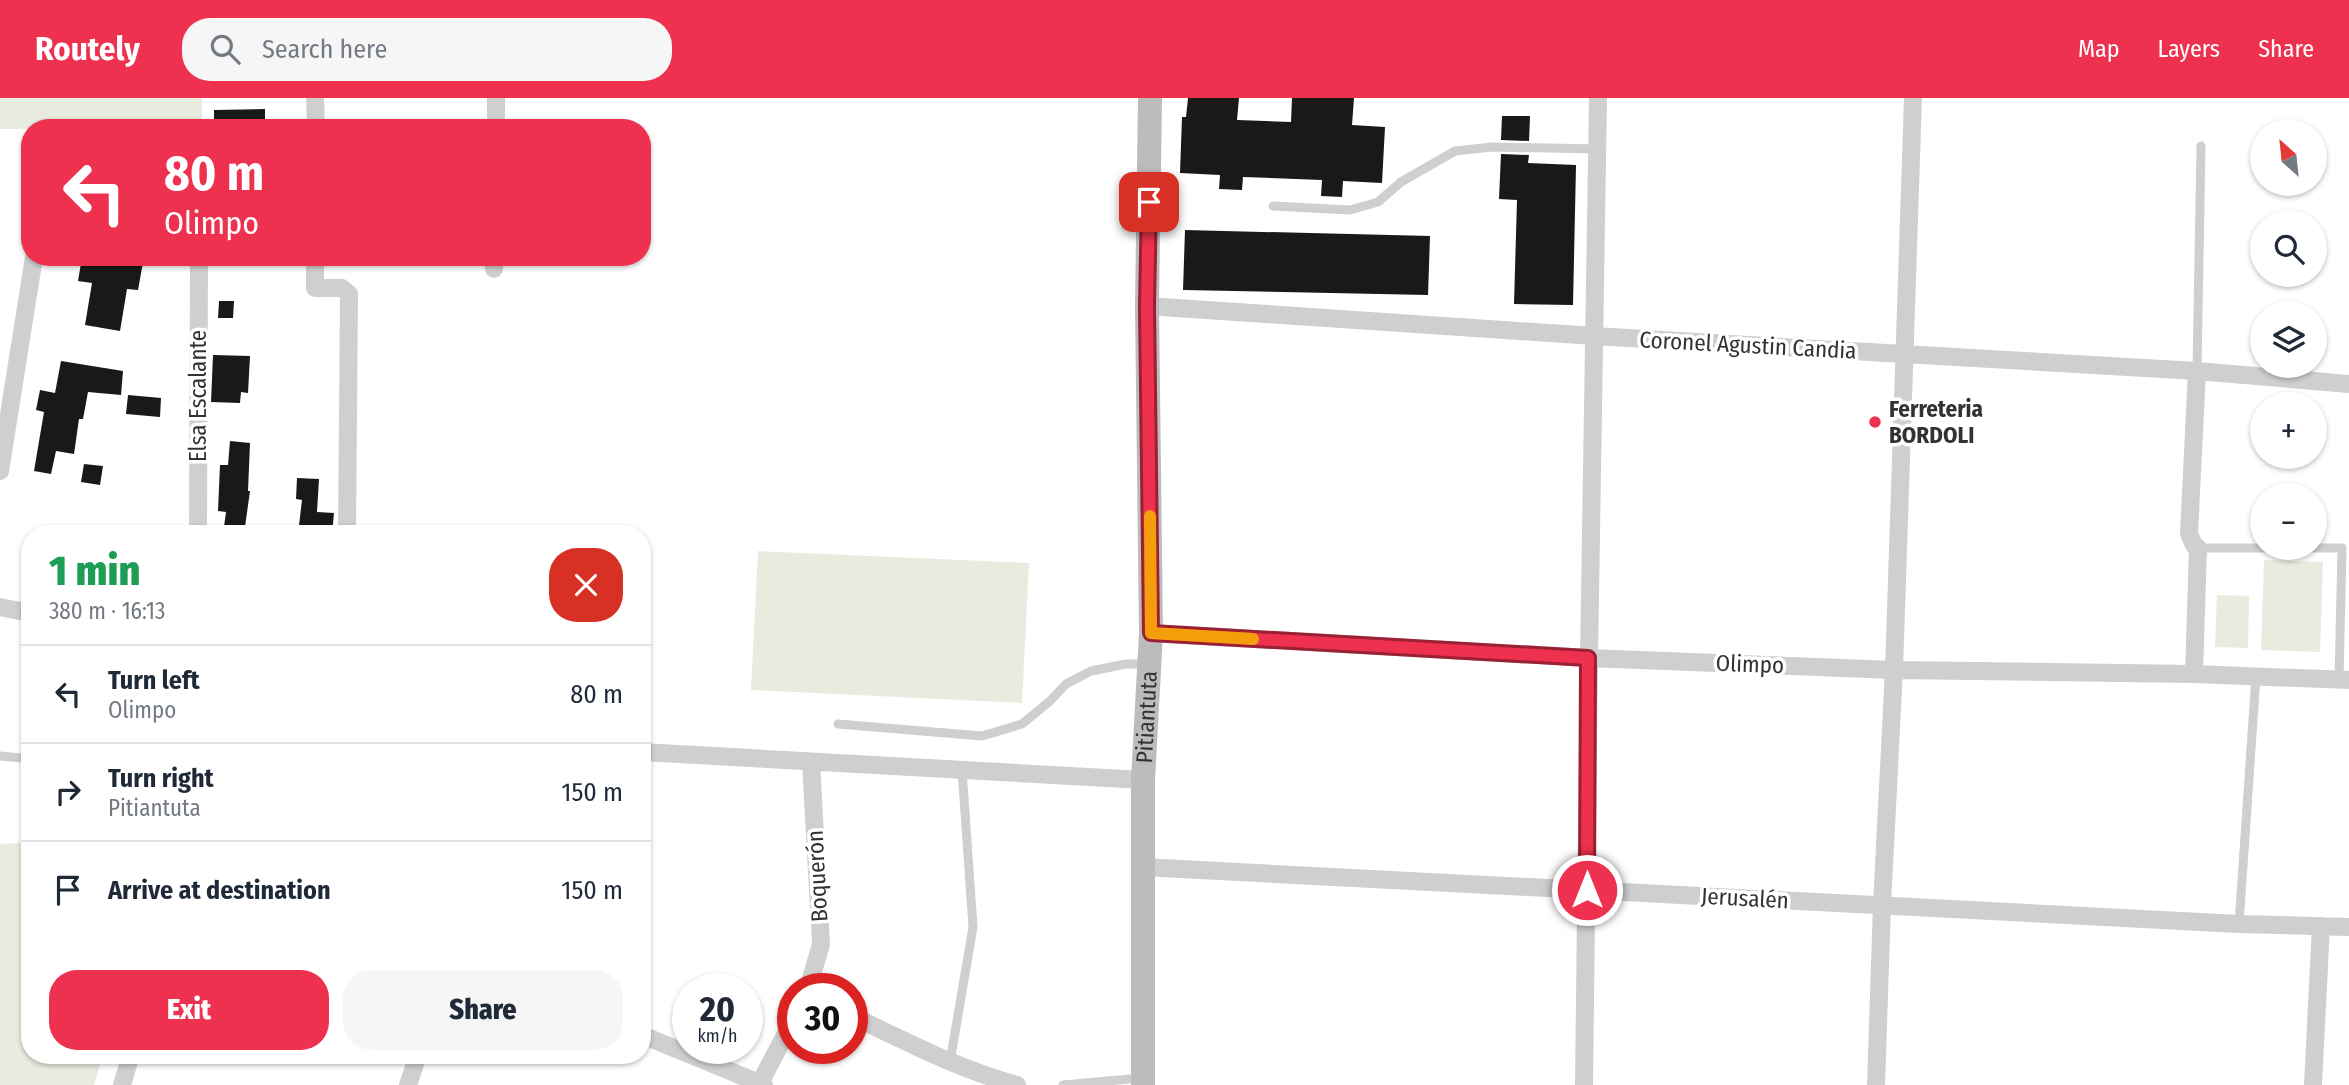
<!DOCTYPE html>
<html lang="en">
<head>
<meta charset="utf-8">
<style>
	:root { --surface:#fff; --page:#f6f6f7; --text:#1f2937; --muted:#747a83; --line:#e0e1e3; --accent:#ed314f }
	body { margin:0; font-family:"Fira Sans Condensed",sans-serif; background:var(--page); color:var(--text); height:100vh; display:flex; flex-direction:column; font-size:26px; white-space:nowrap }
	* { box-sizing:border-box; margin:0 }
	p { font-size:23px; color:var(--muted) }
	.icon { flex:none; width:38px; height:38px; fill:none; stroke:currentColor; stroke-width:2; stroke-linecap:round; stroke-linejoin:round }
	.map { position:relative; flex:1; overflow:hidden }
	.panel { position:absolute; left:21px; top:427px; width:630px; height:539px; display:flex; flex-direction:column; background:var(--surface); border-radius:28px; box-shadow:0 2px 5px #0004 }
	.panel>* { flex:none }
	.banner { position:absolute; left:21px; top:21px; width:630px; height:147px; border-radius:28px; box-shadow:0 2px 5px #0004; background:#ed314f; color:#fff; overflow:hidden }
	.needle { width:46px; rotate:333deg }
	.tools { position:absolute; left:2250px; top:21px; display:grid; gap:14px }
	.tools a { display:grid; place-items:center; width:77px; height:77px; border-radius:50%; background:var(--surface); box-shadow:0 2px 5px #0004; font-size:35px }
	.speed { position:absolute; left:672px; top:875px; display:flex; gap:14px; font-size:35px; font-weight:700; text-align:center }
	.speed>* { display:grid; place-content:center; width:91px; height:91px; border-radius:50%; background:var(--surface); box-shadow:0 2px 5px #0004; line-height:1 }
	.speed small { font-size:18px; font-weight:400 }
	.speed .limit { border:10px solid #d22; background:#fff; color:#111 }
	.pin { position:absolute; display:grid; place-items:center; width:60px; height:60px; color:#fff; margin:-30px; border-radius:14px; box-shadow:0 4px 10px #0006 }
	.me { position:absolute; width:77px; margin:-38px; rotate:0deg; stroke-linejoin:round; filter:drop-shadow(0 0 5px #0008) }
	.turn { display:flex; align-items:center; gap:24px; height:147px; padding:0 28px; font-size:32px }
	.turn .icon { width:91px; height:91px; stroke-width:2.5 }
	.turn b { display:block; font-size:49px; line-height:60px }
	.round { display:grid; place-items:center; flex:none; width:74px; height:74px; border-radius:28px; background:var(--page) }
	.overview { display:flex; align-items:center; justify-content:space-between; height:119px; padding:0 28px }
	h1 { font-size:42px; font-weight:800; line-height:52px; color:#1e9e55 }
	.primary-button { display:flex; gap:14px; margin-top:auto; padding:14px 28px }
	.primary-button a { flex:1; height:80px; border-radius:28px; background:var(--accent); color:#fff; font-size:28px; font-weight:800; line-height:80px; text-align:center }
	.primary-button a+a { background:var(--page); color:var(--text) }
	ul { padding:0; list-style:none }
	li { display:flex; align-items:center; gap:21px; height:98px; padding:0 28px; border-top:2px solid var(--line) }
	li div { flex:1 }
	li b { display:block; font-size:26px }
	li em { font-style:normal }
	header { display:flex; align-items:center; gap:42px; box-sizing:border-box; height:98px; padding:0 35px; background:var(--accent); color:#fff }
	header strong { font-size:33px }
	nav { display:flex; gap:38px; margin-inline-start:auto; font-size:24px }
	.search { width:490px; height:63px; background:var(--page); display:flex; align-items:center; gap:18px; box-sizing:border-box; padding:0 24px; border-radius:28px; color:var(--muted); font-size:26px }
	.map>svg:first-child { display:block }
	.green { fill:#e7ecde }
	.building { fill:#191919 }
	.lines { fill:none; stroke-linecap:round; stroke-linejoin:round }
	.lane { stroke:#cfcfcf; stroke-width:9 }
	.street { stroke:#cfcfcf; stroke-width:18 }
	.secondary { stroke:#bcbcbc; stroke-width:24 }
	.route-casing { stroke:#9a2033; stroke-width:18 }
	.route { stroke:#ed314f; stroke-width:12 }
	.slow { stroke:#f59e0b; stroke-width:12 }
	.poi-dot { fill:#ed314f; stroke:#fff; stroke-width:2.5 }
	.labels { text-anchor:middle; stroke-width:7; stroke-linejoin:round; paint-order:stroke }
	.street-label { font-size:23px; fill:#323232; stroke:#fff }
	.poi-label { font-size:23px; font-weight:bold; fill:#323232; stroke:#fff; text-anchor:start }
</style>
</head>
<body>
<header>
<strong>Routely</strong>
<div class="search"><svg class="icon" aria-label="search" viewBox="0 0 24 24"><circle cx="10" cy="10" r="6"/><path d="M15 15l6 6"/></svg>Search here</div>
<nav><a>Map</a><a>Layers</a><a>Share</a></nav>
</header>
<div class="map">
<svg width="2349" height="987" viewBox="0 0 2349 987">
	<rect width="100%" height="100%" fill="#fff"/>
	<path class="green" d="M0,0h202v30l-202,1z
		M758,453l271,12 -7,140 -271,-13z
		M2264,462l59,2 -3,90 -59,-2z
		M2217,497l32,1 -1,52 -33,-1z
		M30,744v213h73l-9,30h-94v-241z"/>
	<path class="building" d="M1188,0h51l-2,22 54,2 1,-24h62l-2,27 33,2 -3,56 -39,-2 -1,16 -21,-1 1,-16 -79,-3 -1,13 -23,-1 1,-14 -40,-2 2,-56h4z
		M265,11v14l-51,1v-14z
		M1502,18h28l-1,25 -28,-1z
		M1501,56l28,1 -1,8 48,2 -3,140 -59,-1 3,-104 -18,-1z
		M1185,132l245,6 -2,59 -245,-5z
		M82,159h62l-6,33 -11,-1 -7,42 -35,-6 7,-42 -14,-2z
		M219,203h15l-1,17h-15z
		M213,257l37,1 -2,37 -7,-1 -1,11 -29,-1z
		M61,263l62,10 -2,24 -33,-3 -5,27h-4l-5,35 -18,-3 -5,23 -17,-3 10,-59 -8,-2 4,-20 15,3z
		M128,297l33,3 -1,19 -34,-3z
		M230,343l20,2 -2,48h2l-6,43h-21l3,-22 -8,-1 2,-46h8z
		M84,366l19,2 -3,19 -19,-3z
		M297,380l22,1 -2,33 17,1 -2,21h-34l4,-34 -6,-1z"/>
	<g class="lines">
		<path class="lane" d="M1273,108l77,4 28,-8 23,-20 54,-31 37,-4 106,2
			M2197,273l4,-225
			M2198,450h144l-3,132
			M838,626l144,12 40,-12 28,-23 16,-17 25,-13 35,-7h21
			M0,658l30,3
			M2239,826l17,-248
			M950,964l23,-135 -11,-157
			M1063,987l78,-7"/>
		<path class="street" d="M315,0l1,30
			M496,30v-30
			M315,159v31h27l7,6 -2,240
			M494,171v-12
			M1147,208l447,30 603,35 152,13
			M0,373l34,-214
			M198,436l1,-277
			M0,509l30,6
			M1151,535l438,25 305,12 300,4 155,6
			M2194,576l4,-126 -4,-3 -5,-11 8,-163
			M642,654l501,28
			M1142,769l1097,57 110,3
			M808,891l13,-45 -10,-182
			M852,918c54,25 108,54 165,69
			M642,937l122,50
			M760,985l33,-63
			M122,987l9,-30
			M408,987l10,-30
			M1584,987l5,-427 9,-560
			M1876,987l6,-180 12,-235 19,-572
			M2313,987l8,-159"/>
		<path class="secondary" id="s1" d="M1143,987v-305l8,-147 -4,-327 3,-208"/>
	</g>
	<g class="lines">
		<g class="route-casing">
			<path id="route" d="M1149,104l-2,104 4,327 437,25 -1,232"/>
		</g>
		<use href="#route" class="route"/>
		<path class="slow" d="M1150,418l1,117 102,6"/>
	</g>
	<circle class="poi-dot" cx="1875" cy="324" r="7"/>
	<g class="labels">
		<g class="street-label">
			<text transform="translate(1748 247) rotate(3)" y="8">Coronel Agustin Candia</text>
			<text transform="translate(198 298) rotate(-90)" y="8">Elsa Escalante</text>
			<text transform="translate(1750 566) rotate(2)" y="8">Olimpo</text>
			<text dy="8" stroke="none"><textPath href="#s1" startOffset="368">Pitiantuta</textPath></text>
			<text transform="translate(817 778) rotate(-93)" y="8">Boquerón</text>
			<text transform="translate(1745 800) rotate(3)" y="8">Jerusalén</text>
		</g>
		<g class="poi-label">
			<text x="1889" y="319">Ferreteria<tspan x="1889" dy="26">BORDOLI</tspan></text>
		</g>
	</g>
</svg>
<div class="tools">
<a><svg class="needle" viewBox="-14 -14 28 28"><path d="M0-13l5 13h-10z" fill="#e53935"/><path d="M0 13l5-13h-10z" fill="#747a83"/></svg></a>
<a><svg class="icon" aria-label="search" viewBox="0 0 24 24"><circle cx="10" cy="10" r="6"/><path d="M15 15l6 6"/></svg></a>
<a><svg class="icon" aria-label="layers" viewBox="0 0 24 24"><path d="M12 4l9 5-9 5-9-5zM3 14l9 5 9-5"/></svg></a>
<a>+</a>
<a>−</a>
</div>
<div class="speed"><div>20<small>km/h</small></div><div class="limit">30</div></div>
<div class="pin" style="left:1149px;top:104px;background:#d93025"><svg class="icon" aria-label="arrive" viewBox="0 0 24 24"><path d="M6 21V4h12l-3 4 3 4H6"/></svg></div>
<svg class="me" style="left:1587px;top:792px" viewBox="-20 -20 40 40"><circle r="17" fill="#ed314f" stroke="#fff" stroke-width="3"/><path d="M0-11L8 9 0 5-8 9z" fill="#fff"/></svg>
<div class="banner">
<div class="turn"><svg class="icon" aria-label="left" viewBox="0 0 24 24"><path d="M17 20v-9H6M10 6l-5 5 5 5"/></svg><div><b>80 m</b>Olimpo</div></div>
</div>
<section class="panel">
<div class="overview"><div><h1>1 min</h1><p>380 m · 16:13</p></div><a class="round" style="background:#d93025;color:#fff"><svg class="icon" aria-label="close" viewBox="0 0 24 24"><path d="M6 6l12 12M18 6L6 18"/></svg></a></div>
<ul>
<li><svg class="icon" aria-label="left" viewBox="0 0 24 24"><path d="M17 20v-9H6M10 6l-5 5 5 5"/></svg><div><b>Turn left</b><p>Olimpo</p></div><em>80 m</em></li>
<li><svg class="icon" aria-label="right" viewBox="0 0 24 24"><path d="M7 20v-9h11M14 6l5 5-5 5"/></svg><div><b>Turn right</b><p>Pitiantuta</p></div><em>150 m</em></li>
<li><svg class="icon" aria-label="arrive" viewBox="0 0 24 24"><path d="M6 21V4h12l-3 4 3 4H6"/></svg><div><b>Arrive at destination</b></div><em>150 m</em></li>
</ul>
<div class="primary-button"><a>Exit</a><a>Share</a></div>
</section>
</div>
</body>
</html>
